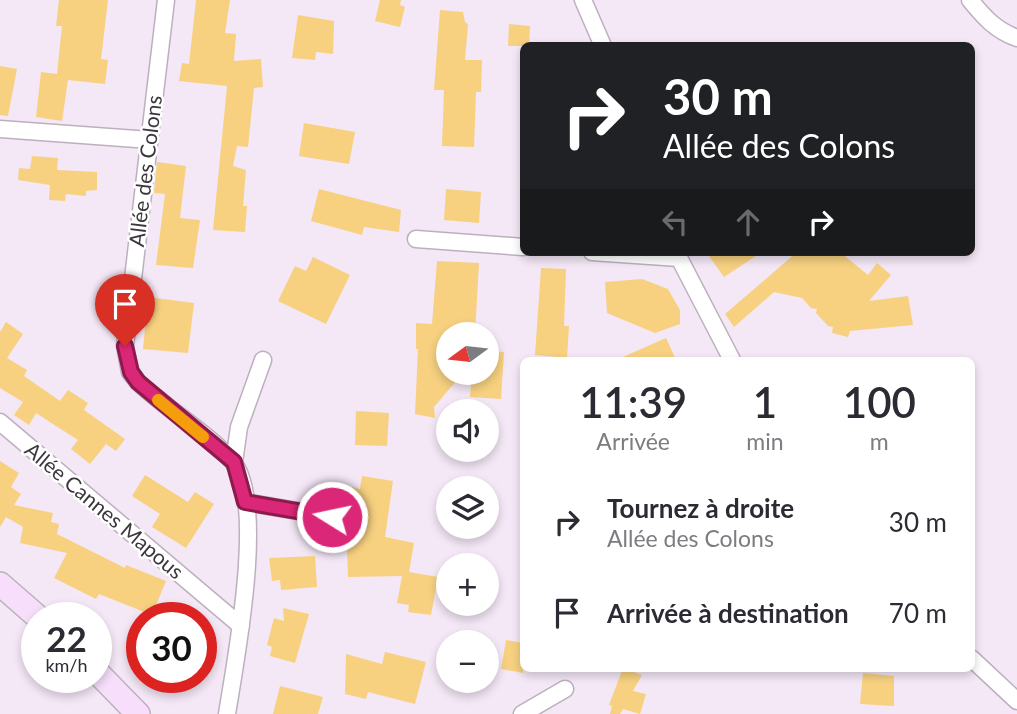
<!DOCTYPE html>
<html lang="fr">
<head>
<meta charset="utf-8">
<style>
	:root { --surface:#fff; --page:#f7f7f7; --text:#2b2b33; --muted:#7c7c81 }
	body { margin:0; font-family:Lato,sans-serif; background:var(--page); color:var(--text); height:100vh; display:flex; flex-direction:column; font-size:26px; white-space:nowrap }
	* { box-sizing:border-box; margin:0 }
	p { font-size:23px; color:var(--muted) }
	.icon { flex:none; width:38px; height:38px; fill:none; stroke:currentColor; stroke-width:2; stroke-linecap:round; stroke-linejoin:round }
	.map { position:relative; flex:1; overflow:hidden }
	.sheet { position:absolute; left:520px; top:357px; width:455px; height:315px; display:flex; flex-direction:column; background:var(--surface); border-radius:10px; box-shadow:0 4px 10px #0003 }
	.sheet>* { flex:none }
	.guide { position:absolute; left:520px; top:42px; width:455px; height:214px; border-radius:10px; box-shadow:0 4px 10px #0003; background:#202124; color:#fff; overflow:hidden }
	.needle { width:46px; rotate:255deg }
	.buttons { position:absolute; left:436px; top:322px; display:grid; gap:14px }
	.buttons a { display:grid; place-items:center; width:63px; height:63px; border-radius:50%; background:var(--surface); box-shadow:0 4px 10px #0003; font-size:35px }
	.speed { position:absolute; left:21px; top:602px; display:flex; gap:14px; font-size:35px; font-weight:700; text-align:center }
	.speed>* { display:grid; place-content:center; width:91px; height:91px; border-radius:50%; background:var(--surface); box-shadow:0 4px 10px #0003; line-height:1 }
	.speed small { font-size:18px; font-weight:400 }
	.speed .limit { border:10px solid #d22; background:#fff; color:#111 }
	.pin { position:absolute; display:grid; place-items:center; width:60px; height:60px; color:#fff; margin:-72px -30px; border-radius:50% 50% 50% 0; rotate:-45deg; box-shadow:0 0 7px #0007 }
	.pin .icon { rotate:45deg }
	.me { position:absolute; width:77px; margin:-38px; rotate:280deg; stroke-linejoin:round; filter:drop-shadow(0 0 5px #0008) }
	.turn { display:flex; align-items:center; gap:24px; height:147px; padding:0 28px; font-size:32px }
	.turn .icon { width:91px; height:91px; stroke-width:2.5 }
	.turn b { display:block; font-size:49px; line-height:60px }
	.lanes { display:flex; align-items:center; height:66px; padding:0 28px; background:#0003; justify-content:center; gap:35px; direction:ltr }
	.lanes .off { opacity:.35 }
	.eta { display:flex; justify-content:space-evenly; align-items:center; height:119px; text-align:center }
	.eta b { font-size:42px; font-weight:600; line-height:49px }
	ul { padding:0; list-style:none }
	li { display:flex; align-items:center; gap:21px; height:91px; padding:0 28px }
	li div { flex:1 }
	li b { display:block; font-size:26px }
	li em { font-style:normal }
	.map>svg:first-child { display:block }
	.building { fill:#f7d180 }
	.lines { fill:none; stroke-linecap:round; stroke-linejoin:round }
	.minor-casing { stroke:#bcb0be; stroke-width:19 }
	.secondary-casing { stroke:#bcb0be; stroke-width:26 }
	.minor { stroke:#fff; stroke-width:16 }
	.secondary { stroke:#f7defb; stroke-width:23 }
	.route-casing { stroke:#8e194d; stroke-width:18 }
	.route { stroke:#db2777; stroke-width:12 }
	.slow { stroke:#f59e0b; stroke-width:12 }
	.labels { text-anchor:middle; stroke-width:5; stroke-linejoin:round; paint-order:stroke }
	.street-label { font-size:21px; fill:#3c373d; stroke:#fff }
</style>
</head>
<body>
<div class="map">
<svg width="1017" height="714" viewBox="0 0 1017 714">
	<rect width="100%" height="100%" fill="#f4e7f6"/>
	<path class="building" d="M59,0h49l-7,59 7,1 -3,24 -37,-4 -6,41 -26,-4 5,-45 16,2 5,-48h-6z
		M196,0h34l-5,33 11,1 -2,27 27,-2 2,28 -9,1 -6,59 -11,-1 -4,20 13,4 -3,36h4l-2,26 -32,-2 14,-144 -48,-5 3,-18 7,1z
		M380,0h21l-1,5 5,2 -5,20 -25,-6z
		M440,10l23,2 2,10 3,2 -3,36h17l-1,32h-5l-2,55 -32,-1 2,-56h-10z
		M298,15l36,6 -1,33 -17,-2 -1,8 -23,-2z
		M509,24l21,2 -1,20h-21z
		M0,66l17,3 -9,47 -8,-1z
		M304,123l51,9 -6,32 -50,-8z
		M32,156l26,2 -1,12 40,2v18l-11,1v5l-20,-2 -1,7 -16,-1 1,-15 -32,-5 1,-12 11,1z
		M157,162l29,4 -6,52 20,2 -7,48 -37,-3 9,-71 -11,-1z
		M319,189l82,21 -2,22 -35,-5 -2,8 -51,-14z
		M446,189l35,3 -2,31 -35,-3z
		M706,252h56l-38,25z
		M797,252h43l28,23 9,-12 14,12 -22,26 39,-5 5,29 -63,6 -2,6 -16,-4 1,-6 -5,-1 -12,-13 1,-4 -6,-1 -9,-10 -28,-6 -40,35 -9,-13z
		M313,257l37,18 -24,49 -48,-23 17,-35 11,5z
		M437,261l42,2 -4,71h-27v39h15l-29,34 1,11 -20,-4 3,-65h-2v-26l16,1z
		M541,268l25,1 -2,57h5l-2,32 -32,-3z
		M642,279l26,10 12,21v14l-25,9 -48,-20 -2,-31z
		M148,297l46,6 -6,50 -45,-4z
		M6,322l17,12 -16,24 20,12 -3,6 36,25 8,-11 20,13 -4,7 41,29 -9,12 -10,-7 -16,20 -19,-15 7,-9 -22,-14 -20,-13 -7,12 -15,-10 9,-13 -23,-14v-56z
		M666,338l10,22h-60z
		M486,351l18,1 -3,47 -31,-2 2,-24h14z
		M356,411l33,2 -2,33 -32,-1z
		M0,461l19,12 -8,14 10,7 -7,11 39,8 -2,9 8,2 -2,10 68,34 1,-3 40,16 -14,34 -53,-21 -3,5 -42,-21 13,-25 -47,-10 3,-16 -17,-10 -6,10z
		M145,475l43,27 7,-10 19,12 -28,44 -34,-21 8,-13 -28,-18z
		M362,476l31,5 -8,56 29,6 -5,29 29,5 -7,38 -23,-3 1,-7 -12,-2 5,-27 -54,1 -1,-27 -29,-4 2,-21 26,5 6,-43 8,2z
		M315,556l2,31 -36,3 -1,-10 -8,1 -3,-23z
		M283,608l26,6 -14,49 -25,-7 2,-9 -5,-2 7,-27 10,3z
		M506,640l17,3v30l-22,-4z
		M385,652l41,10 -11,42 -47,-12 -2,7 -21,-5 1,-40 36,10z
		M623,668l19,7 -9,16 13,3 -6,20 -17,-5 -3,5h-10l2,-8 -3,-1z
		M863,673l31,3v30l-34,-2z
		M280,686l43,11 -5,17h-45z"/>
	<g class="lines">
		<g class="minor-casing">
			<path id="minor" d="M166,0l-41,346 5,26 8,10c28,27 70,51 94,79 35,39 3,202 -5,253
				M583,0l20,46
				M970,0c14,17 25,30 47,38
				M0,129l150,11
				M416,239l107,8
				M592,252l87,6
				M676,252l56,108
				M0,422l241,204
				M234,462l5,-35 24,-67
				M245,502l88,15
				M971,658l46,43
				M522,714l43,-25"/>
		</g>
		<g class="secondary-casing">
			<path id="secondary" d="M0,584l39,34
				M96,671l42,43"/>
		</g>
		<use href="#minor" class="minor"/>
		<use href="#secondary" class="secondary"/>
	</g>
	<g class="lines">
		<g class="route-casing">
			<path id="route" d="M125,346l6,26 7,10 96,80 11,40 87,15"/>
		</g>
		<use href="#route" class="route"/>
		<path class="slow" d="M158,400l45,37"/>
	</g>
	<g class="labels">
		<g class="street-label">
			<text transform="translate(146 171) rotate(-83)" y="7">Allée des Colons</text>
			<text transform="translate(104 511) rotate(40)" y="7">Allée Cannes Mapous</text>
		</g>
	</g>
</svg>
<div class="buttons">
<a><svg class="needle" viewBox="-14 -14 28 28"><path d="M0-13l5 13h-10z" fill="#e53935"/><path d="M0 13l5-13h-10z" fill="#7c7c81"/></svg></a>
<a><svg class="icon" aria-label="sound" viewBox="0 0 24 24"><path d="M4 9h4l5-4v14l-5-4H4zM17 9q2 3 0 6"/></svg></a>
<a><svg class="icon" aria-label="layers" viewBox="0 0 24 24"><path d="M12 4l9 5-9 5-9-5zM3 14l9 5 9-5"/></svg></a>
<a>+</a>
<a>−</a>
</div>
<div class="speed"><div>22<small>km/h</small></div><div class="limit">30</div></div>
<div class="pin" style="left:125px;top:346px;background:#d93025"><svg class="icon" aria-label="arrive" viewBox="0 0 24 24"><path d="M6 21V4h12l-3 4 3 4H6"/></svg></div>
<svg class="me" style="left:332px;top:517px" viewBox="-20 -20 40 40"><circle r="17" fill="#db2777" stroke="#fff" stroke-width="3"/><path d="M0-11L8 9 0 5-8 9z" fill="#fff"/></svg>
<div class="guide">
<div class="turn"><svg class="icon" aria-label="right" viewBox="0 0 24 24"><path d="M7 20v-9h11M14 6l5 5-5 5"/></svg><div><b>30 m</b>Allée des Colons</div></div>
<div class="lanes"><svg class="icon off" aria-label="left" viewBox="0 0 24 24"><path d="M17 20v-9H6M10 6l-5 5 5 5"/></svg><svg class="icon off" aria-label="ahead" viewBox="0 0 24 24"><path d="M12 20V5M6 11l6-6 6 6"/></svg><svg class="icon" aria-label="right" viewBox="0 0 24 24"><path d="M7 20v-9h11M14 6l5 5-5 5"/></svg></div>
</div>
<section class="sheet">
<div class="eta">
<div><b>11:39</b><p>Arrivée</p></div>
<div><b>1</b><p>min</p></div>
<div><b>100</b><p>m</p></div>
</div>
<ul>
<li><svg class="icon" aria-label="right" viewBox="0 0 24 24"><path d="M7 20v-9h11M14 6l5 5-5 5"/></svg><div><b>Tournez à droite</b><p>Allée des Colons</p></div><em>30 m</em></li>
<li><svg class="icon" aria-label="arrive" viewBox="0 0 24 24"><path d="M6 21V4h12l-3 4 3 4H6"/></svg><div><b>Arrivée à destination</b></div><em>70 m</em></li>
</ul>
</section>
</div>
</body>
</html>
